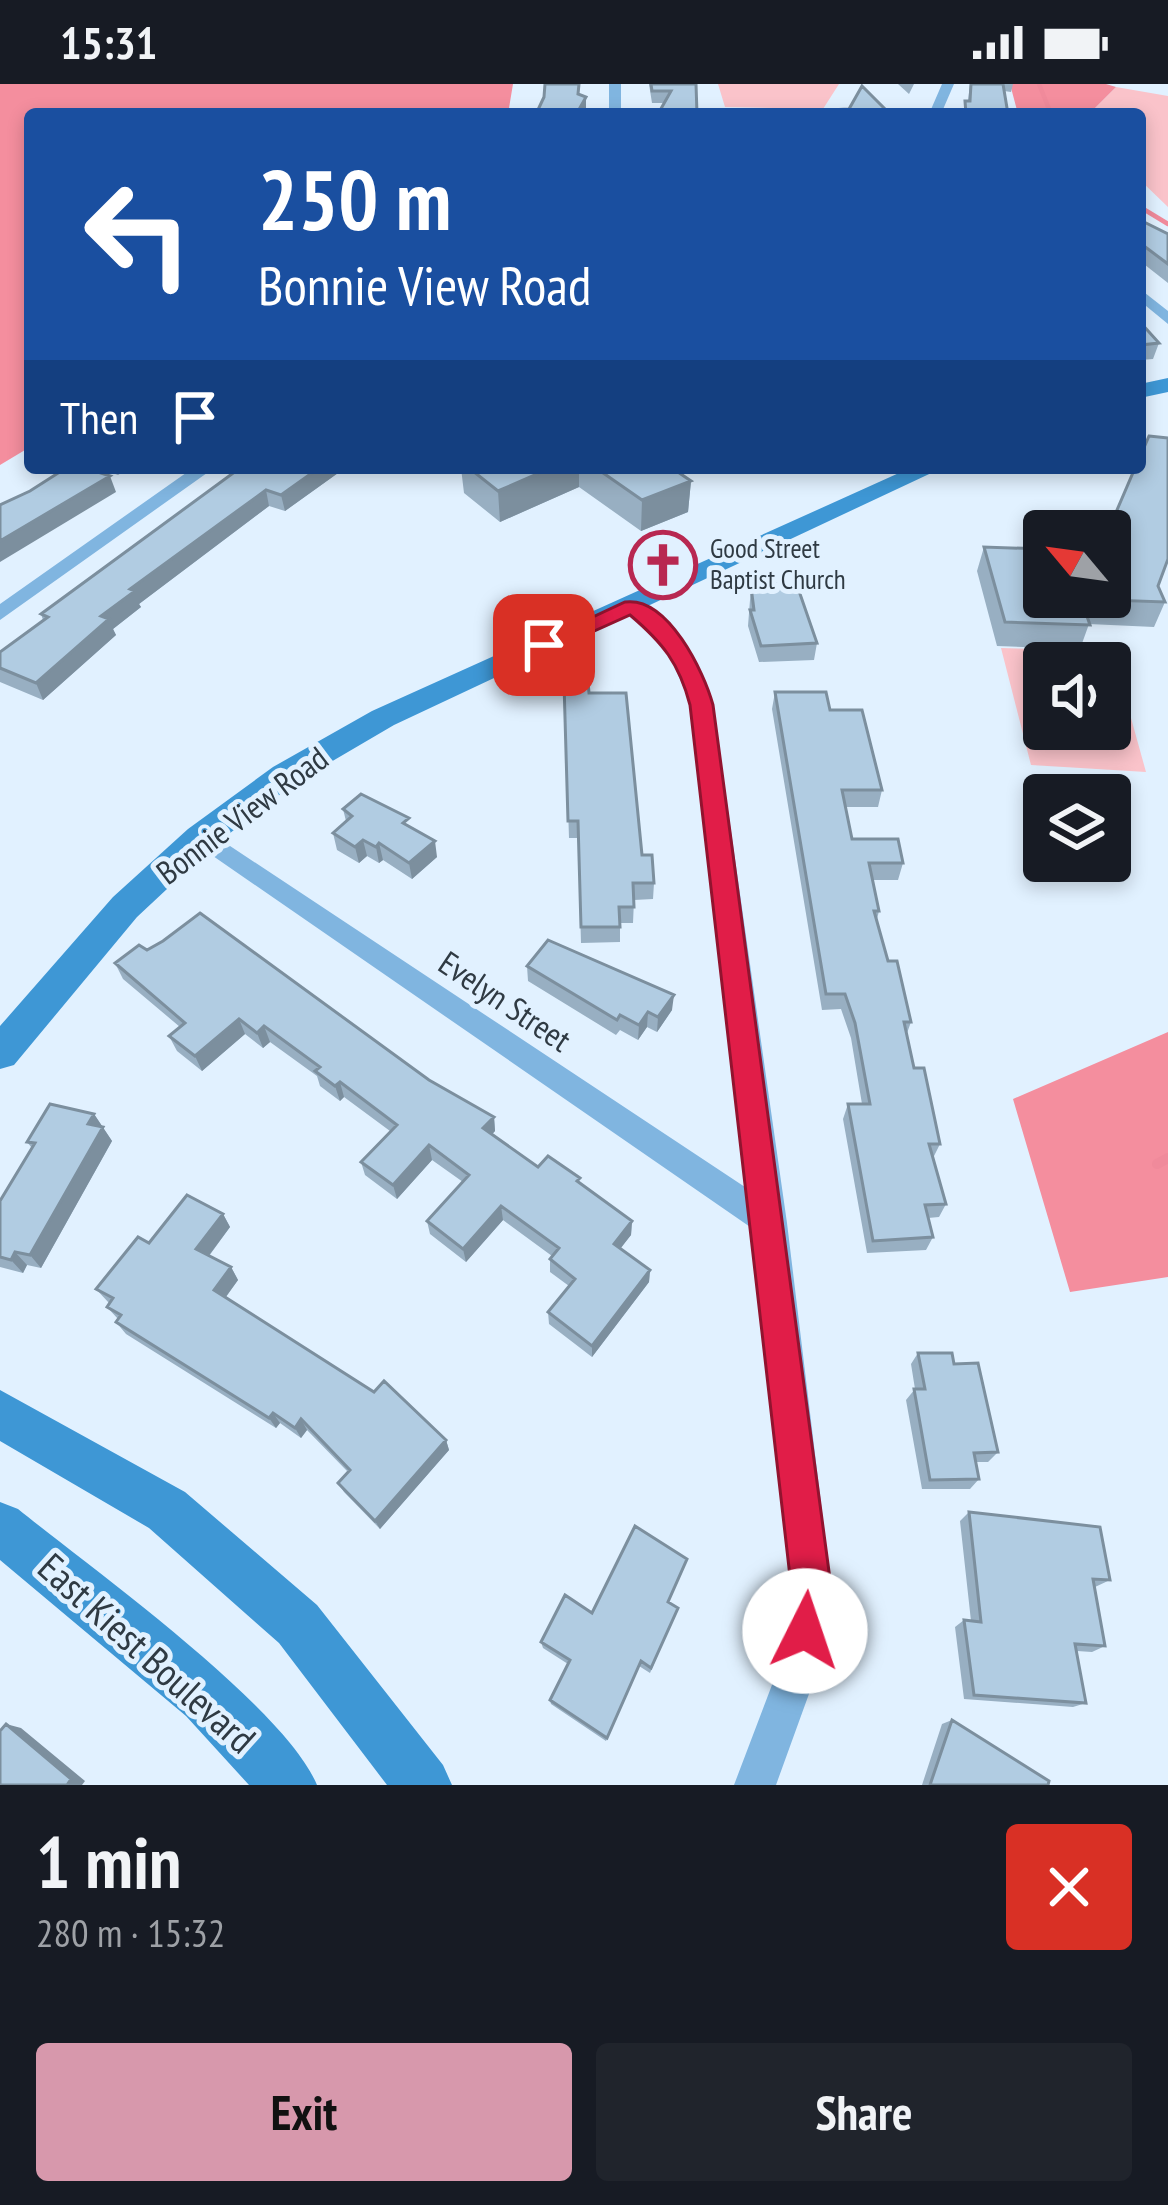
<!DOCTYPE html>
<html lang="en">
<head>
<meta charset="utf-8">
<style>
	:root { --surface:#171b24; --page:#20242c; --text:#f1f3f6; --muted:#9ea1a6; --accent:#d798ac }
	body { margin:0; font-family:"PT Sans Narrow",sans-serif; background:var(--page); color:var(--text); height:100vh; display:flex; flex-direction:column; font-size:45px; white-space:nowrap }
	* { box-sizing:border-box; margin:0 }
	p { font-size:39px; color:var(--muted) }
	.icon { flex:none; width:66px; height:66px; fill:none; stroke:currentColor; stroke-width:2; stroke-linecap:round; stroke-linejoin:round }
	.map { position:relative; height:1701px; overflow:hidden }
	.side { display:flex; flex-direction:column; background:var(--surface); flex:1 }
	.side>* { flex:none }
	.guide { position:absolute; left:24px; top:24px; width:1122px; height:366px; border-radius:12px; box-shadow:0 6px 18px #0003; background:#1a4fa0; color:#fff; overflow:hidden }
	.needle { width:78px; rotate:299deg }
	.controls { position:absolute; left:1023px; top:426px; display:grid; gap:24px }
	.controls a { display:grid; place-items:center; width:108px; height:108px; border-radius:12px; background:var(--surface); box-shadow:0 6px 18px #0003; font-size:60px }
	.pin { position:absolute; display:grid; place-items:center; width:102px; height:102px; color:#fff; margin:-51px; border-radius:24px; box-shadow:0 6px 18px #0006 }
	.me { position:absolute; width:132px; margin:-66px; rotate:4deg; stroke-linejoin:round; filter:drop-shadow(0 0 9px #0008) }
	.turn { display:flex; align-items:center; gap:42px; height:252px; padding:0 36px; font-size:54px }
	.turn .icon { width:156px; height:156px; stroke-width:2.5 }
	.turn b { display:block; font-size:84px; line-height:102px }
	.then { display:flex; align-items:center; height:114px; padding:0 36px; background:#0003; gap:24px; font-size:45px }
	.round { display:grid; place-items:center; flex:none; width:126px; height:126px; border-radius:12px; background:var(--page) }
	.headline { display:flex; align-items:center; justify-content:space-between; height:204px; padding:0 36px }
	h1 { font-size:72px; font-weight:700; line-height:90px }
	.primary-button { display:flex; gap:24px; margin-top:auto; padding:24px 36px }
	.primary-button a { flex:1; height:138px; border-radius:12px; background:var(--accent); color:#111; font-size:48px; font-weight:700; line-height:138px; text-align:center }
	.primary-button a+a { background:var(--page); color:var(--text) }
	.status { display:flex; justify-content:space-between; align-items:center; height:84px; padding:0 60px; background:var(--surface); direction:ltr }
	.status svg { height:33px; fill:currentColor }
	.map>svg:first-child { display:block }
	.green { fill:#fac3ca }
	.forest { fill:#f48e9e }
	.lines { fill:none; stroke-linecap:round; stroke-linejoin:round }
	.stream-far1 { stroke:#f08a9b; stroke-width:4.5 }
	.stream { stroke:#f08a9b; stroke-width:10 }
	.street { fill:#80b5e0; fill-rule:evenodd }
	.secondary { fill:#3e97d5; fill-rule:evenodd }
	.wall { fill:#98afc2 }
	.shaded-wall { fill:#7c8f9e }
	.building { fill:#b1cce2; stroke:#7c8f9e; stroke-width:3 }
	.route { fill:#e11d48; stroke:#92132f; stroke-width:3 }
	.labels { text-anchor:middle; stroke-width:10; stroke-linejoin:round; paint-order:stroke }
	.far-poi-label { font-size:27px; fill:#2f3a43; stroke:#e1f1ff; text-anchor:start }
	.street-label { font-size:33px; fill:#2f3a43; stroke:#e1f1ff }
	.near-street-label { font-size:39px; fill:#2f3a43; stroke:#e1f1ff }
</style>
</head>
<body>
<div class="status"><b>15:31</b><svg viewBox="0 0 49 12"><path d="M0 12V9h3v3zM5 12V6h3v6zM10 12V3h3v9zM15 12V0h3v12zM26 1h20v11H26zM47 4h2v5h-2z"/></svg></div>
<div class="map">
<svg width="1168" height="1701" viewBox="0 0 1168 1701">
	<rect width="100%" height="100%" fill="#e1f1ff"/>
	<path class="green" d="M718,0h121l-16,25 -98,-2z
		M1116,3l52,9v111l-28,-27v-66h-51z
		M1001,564l71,2 5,13h-33v66h66v-39l16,10 20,72 -115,-7z"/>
	<path class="forest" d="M0,0h513l-5,30h-478v333l-30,18z
		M1010,0h96l10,3 -27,27h-71z
		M1168,948v245l-98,15 -57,-193z"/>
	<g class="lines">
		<path class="stream-far1" d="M1039,0l12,30
			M1140,123l28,17"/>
		<path class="stream" d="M1157,1080l11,-6"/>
		<path class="street" d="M609,0h12v30h-12z
			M942,0h12l-13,30h-12z
			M1140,205l28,22v13l-28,-23z
			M193,384h21l-214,152v-16z
			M632,516c41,14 69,66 81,105l74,518 45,371 -14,75 -42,116h-42l44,-116 14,-75 -36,-363 -569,-393 13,-9 9,3 542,359 -60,-486 -22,-51 -47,-48z"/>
		<path class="secondary" d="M1168,294v14l-28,6v-14z
			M910,384h32l-548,257 -99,58 -83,64 -75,70 -123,148 -14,4v-43l113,-129 75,-68 85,-62 99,-56z
			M0,1306l185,102 132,113 126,160 9,20h-65l-108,-142 -130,-115 -149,-87z
			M0,1418l18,7c73,59 266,197 299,276h-68l-63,-69 -186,-156z"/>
	</g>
	<path class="wall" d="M649,0h47l-32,19h-12z
		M898,0h16l-5,10z
		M970,0h43l-2,8 -7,-1 4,23h-45l2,-13h3z
		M1140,136l28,14v49l-28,-22z
		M1140,238l19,21 -6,16 -13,1z
		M99,384h30l-11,7z
		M240,384h105l-60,43 -16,-5 -130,98 2,3 -28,22 3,6 -73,65 -43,-18v-30l43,-32 -2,-6z
		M461,384h211l19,13 -3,31 -47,19 -62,-44 -79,35 -36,-29z
		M984,463l174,39 7,16 -11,25 -65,-3 -9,25 -83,-3 -20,-75z
		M751,503l66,56 -3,17 -55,2 -11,-36z
		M564,599l25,10 53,162 12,28 -1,16 -19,1 -1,23h-13v19l-39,1 -3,-105h-9z
		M775,608l55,18 52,80 -4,17h-33l7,32 51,24 -5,17h-26l7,31 -2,8 11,42 23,61 -4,11 7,35 26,76 -7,14 13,46 -7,13 -11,1 5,19 -7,13 -59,3 -24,-134 5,-15h14l-11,-66 -10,-29 -19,1 -50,-301z
		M343,725l68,18 26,30 -25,22 -29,-19 -4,3 -12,-7 -8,7 -22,-13 -4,-17 13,-12z
		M147,866l282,130 65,37 1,14 -3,3 46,33 42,16 52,38 -1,14 -11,13 30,22 -1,12 -57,75 -43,-33 -1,-12 21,-26 -19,-14v-13l2,-3 -49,-36 -37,42 -36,-28 -3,-13 36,-39 -31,-22 -35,39 -32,-24 -4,-13 29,-31 -46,-34 -4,4 -20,-15 -3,-10 -47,-34 -7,6 -18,-14 -43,37 -25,-20 -8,-15 11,-9 -57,-48 -8,-16z
		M527,882l145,44 -15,22 -10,-5 -9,13 -18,-10 -4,5 -88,-54z
		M94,1030l18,27 -71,127 -14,-3 -4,8 -23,-6v-66l32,-53 -5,-6z
		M223,1130l7,13 -21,29 22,11 7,13 -12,17 220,143 3,10 -69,79 -36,-37 -6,-9 10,-11 -41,-42 -6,8 -21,-15 -4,5 -150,-94 -10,-12 2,-3 -11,-12 2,-4 -13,-14 53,-46z
		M918,1269l36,11 44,88 -10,10h-12l3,17 -9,10h-48l-16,-89 9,-11 -4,-25z
		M969,1428l141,68 -15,7 10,59 -13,6 -15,-1 9,52 -13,4 -109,-8 -9,-72 9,-7 7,1 -11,-100z
		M669,1518l9,6 -28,65 -11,-7 -33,75 -55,-37 -1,-4 18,-36 -25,-16 -2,-6 51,-29z
		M952,1636l96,65h-126l20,-61z"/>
	<path class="shaded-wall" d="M586,13v13l-2,4h-7z
		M319,384h26l-60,43 -4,-16z
		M551,384h28v19l-79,35 -2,-31z
		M110,392l6,16 -116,70v-21z
		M691,397l-3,31 -47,19 1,-31z
		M266,406l3,16 -130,98 2,3 -28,22 3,6 -73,65 -7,-17 65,-67 29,-27z
		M363,756l4,16 -8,7 -4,-16z
		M435,757l2,16 -25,22 -3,-16z
		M379,759l4,17 -4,3 -3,-16z
		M674,911l-2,15 -15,22 1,-15z
		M648,928l-1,15 -9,13 1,-15z
		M239,935l6,15 -43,37 -7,-15z
		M264,942l6,16 -7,6 -6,-15z
		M340,998l4,15 -4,4 -5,-15z
		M94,1030l18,27 -71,127 -11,-13z
		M494,1033l1,14 -10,11 -2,-14z
		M429,1061l3,15 -35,39 -4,-14z
		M501,1122l2,14 -37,42 -3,-13z
		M223,1130l7,13 -26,35 -8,-13z
		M632,1137l-1,14 -17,22v-13z
		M15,1168l12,13 -4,8 -12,-13z
		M231,1183l7,13 -16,22 -8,-12z
		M650,1186l-1,12 -57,75v-11z
		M273,1329l7,10 -4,5 -7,-10z
		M301,1335l6,11 -6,8 -6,-10z
		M446,1356l3,10 -69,79 -5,-8z
		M6,1640l15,4 64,53 -3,4h-15z"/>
	<path class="building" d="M545,0h34l-1,10 8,3 -9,16 6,1h-47l8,-17z
		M651,0h45l1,30h-39l13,-23h-19z
		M971,0h32l5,30h-42l-1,-13h5z
		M862,2l28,28h-100l-1,-2 60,-3z
		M1140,136l28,14v30l-28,-21z
		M1140,238l19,21 -19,2z
		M1149,352l19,2v121l-10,27 7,16 -84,-3 9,26 -85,-3 -21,-75 60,2v48h66v-66h-2l27,-63h5v-11z
		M66,384h20l24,8 -110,65v-36l30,-14z
		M240,384h79l-38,27 -15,-5 -136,99 5,2 -34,25 8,3 -73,64 -36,-15v-16l48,-35 -7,-3z
		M469,384h82l-53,23z
		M596,384h76l19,13 -49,19z
		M777,500l21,4 19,55 -56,3 -11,-36h4l-3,-23z
		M588,598l1,11h37l16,162h10l2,28h-21l1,24h-15l1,20h-39l-3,-106h-10l-4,-138z
		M775,608h51l4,18h32l20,80h-40l10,49h46l5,24h-34l10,48h-5l14,50h9l14,61h-7l10,46h10l16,76h-11l17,60 -21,1 8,32 -60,4 -25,-137h22l-15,-81 -10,-29h-19z
		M361,710l48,24 -6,5 32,18 -26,22 -30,-20 -3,4 -13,-7 -8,7 -22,-14 19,-17 -9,-7z
		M200,829l229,167 65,37 -11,11 55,39 10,-11 32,22 -3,3 55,40 -18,23 36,26 -58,76 -44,-34 27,-33 -25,-20 9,-11 -58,-42 -38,43 -36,-28 42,-46 -40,-30 -36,40 -32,-23 36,-37 -57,-43 -5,4 -20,-15 5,-4 -56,-41 -7,7 -18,-14 -44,37 -26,-20 16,-13 -70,-60 24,-18 8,5 16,-9z
		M548,856l126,55 -16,22 -10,-5 -9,13 -19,-10 -3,5 -90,-54z
		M50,1020l44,10 -6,10 15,3 -73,128 -15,-3 -4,8 -11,-3v-56l35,-58 -8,-1z
		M187,1111l36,19 -27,35 35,18 -17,23 160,102 10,-11 62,59 -71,81 -37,-38 12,-13 -49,-51 -6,9 -22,-15 -4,5 -153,-96 5,-7 -14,-8 6,-9 -17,-9 42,-52 11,6z
		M918,1269h34l2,11 24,-1 20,89 -24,1 5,26 -49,1 -16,-91h11z
		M969,1428l131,15 10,53 -17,-1 12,67 -30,-2 11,59 -112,-8 -10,-75 17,2z
		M635,1442l52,33 -19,43 10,6 -27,60 -10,-7 -34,77 -57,-38 20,-40 -29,-18 24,-47 27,18z
		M952,1636l97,61 -1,4h-118z
		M6,1640l65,55 -4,6h-67v-54z"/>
	<path class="route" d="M625,518c43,-6 79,70 88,103l119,889 -12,52 -15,6 -14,-6 -6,-15 7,-37 -102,-889c-11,-42 -27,-62 -60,-90l-78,35 -19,-5z"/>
	<defs>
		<g id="church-ring" transform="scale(3.45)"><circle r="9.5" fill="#e1f1ff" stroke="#b82851" stroke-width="1.5"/><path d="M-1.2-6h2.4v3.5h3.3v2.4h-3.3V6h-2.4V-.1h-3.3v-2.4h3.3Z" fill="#b82851"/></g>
	</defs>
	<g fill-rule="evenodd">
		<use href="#church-ring" x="663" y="481"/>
	</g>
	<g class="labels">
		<g class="far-poi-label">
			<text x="710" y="474">Good Street<tspan x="710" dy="31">Baptist Church</tspan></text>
		</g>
		<g class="street-label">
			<text transform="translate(242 731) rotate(-37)" y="12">Bonnie View Road</text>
			<text transform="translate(505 917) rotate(34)" y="12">Evelyn Street</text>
		</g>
		<g class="near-street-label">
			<text transform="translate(147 1569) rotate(42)" y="14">East Kiest Boulevard</text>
		</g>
	</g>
</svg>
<div class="controls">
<a><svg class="needle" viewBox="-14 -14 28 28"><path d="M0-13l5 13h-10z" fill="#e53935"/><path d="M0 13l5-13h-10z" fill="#9ea1a6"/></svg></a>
<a><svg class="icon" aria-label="sound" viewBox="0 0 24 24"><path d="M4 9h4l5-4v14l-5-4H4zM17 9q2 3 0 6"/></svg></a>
<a><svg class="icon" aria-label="layers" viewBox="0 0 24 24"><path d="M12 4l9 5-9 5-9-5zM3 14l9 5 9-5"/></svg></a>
</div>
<div class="pin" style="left:544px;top:561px;background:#d93025"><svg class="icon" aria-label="arrive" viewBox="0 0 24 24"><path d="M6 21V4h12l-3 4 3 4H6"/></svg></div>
<svg class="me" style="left:805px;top:1547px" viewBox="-20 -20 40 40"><circle r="19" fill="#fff"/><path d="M0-13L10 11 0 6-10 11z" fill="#e11d48"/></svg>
<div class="guide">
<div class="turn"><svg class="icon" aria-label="left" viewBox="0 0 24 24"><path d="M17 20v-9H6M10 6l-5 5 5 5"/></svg><div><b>250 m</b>Bonnie View Road</div></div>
<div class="then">Then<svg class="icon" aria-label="arrive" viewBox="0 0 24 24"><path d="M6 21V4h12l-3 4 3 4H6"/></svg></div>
</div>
</div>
<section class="side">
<div class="headline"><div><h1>1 min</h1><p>280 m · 15:32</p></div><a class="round" style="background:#d93025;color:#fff"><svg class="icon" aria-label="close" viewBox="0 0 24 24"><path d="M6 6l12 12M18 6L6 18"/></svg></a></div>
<div class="primary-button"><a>Exit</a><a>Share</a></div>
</section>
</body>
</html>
